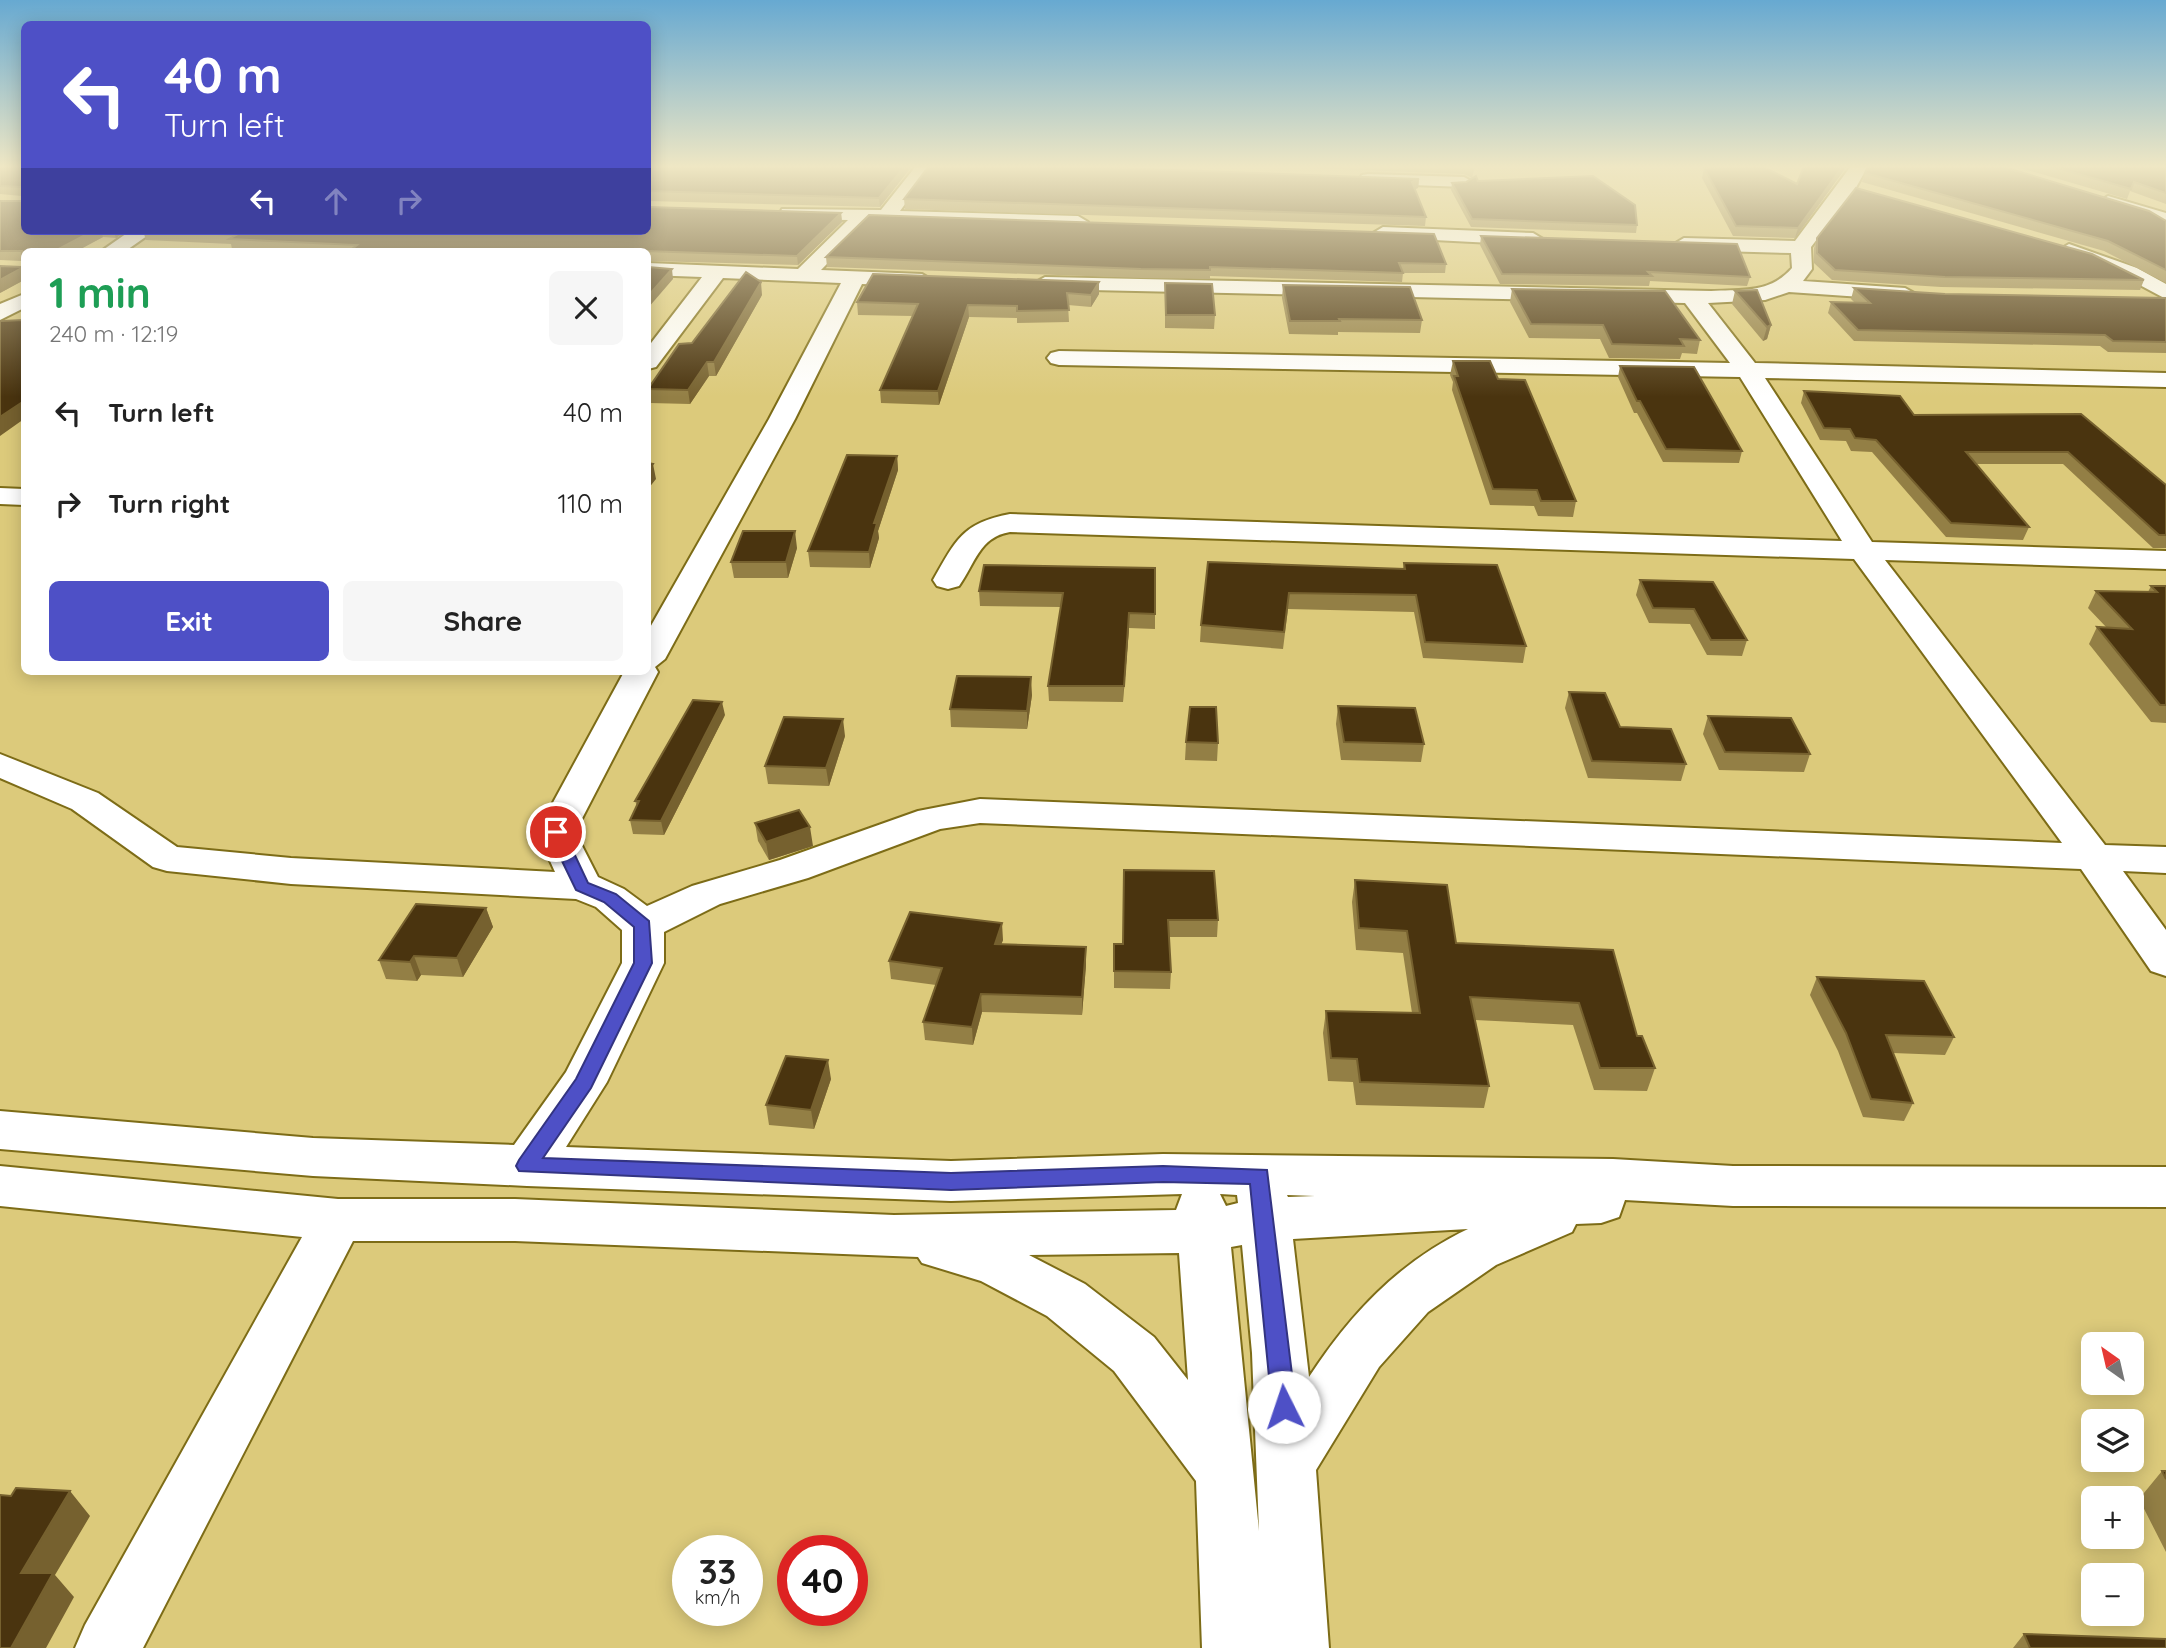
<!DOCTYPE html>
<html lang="en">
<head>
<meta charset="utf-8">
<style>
	:root { --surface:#fff; --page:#f6f6f6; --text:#222; --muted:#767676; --accent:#4e50c6 }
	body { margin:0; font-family:Quicksand,sans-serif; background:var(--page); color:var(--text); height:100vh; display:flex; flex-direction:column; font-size:26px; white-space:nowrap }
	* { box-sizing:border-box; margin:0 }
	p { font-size:23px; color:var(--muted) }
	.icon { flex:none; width:38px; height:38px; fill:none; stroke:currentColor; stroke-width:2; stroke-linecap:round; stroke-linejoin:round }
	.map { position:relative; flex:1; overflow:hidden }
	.details { position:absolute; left:21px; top:248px; width:630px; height:427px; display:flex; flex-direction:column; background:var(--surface); border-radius:10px; box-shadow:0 4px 18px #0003 }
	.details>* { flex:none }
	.top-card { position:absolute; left:21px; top:21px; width:630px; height:214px; border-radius:10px; box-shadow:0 4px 18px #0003; background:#4e50c6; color:#fff; overflow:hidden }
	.needle { width:46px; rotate:326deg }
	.buttons { position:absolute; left:2081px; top:1332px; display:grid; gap:14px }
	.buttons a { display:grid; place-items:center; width:63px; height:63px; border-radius:10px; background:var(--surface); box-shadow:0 4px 18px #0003; font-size:35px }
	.speed { position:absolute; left:672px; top:1535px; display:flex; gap:14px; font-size:35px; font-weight:700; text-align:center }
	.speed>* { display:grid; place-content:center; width:91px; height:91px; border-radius:50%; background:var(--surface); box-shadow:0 4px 18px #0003; line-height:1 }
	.speed small { font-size:18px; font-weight:400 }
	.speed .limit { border:10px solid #d22; background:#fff; color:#111 }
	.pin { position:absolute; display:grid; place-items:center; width:60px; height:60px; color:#fff; margin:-30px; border:4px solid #fff; border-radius:50%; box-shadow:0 2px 7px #0007 }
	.me { position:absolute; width:77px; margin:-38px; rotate:356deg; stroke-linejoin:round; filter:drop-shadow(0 0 5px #0008) }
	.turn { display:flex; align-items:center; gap:24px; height:147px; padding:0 28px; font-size:32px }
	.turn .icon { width:91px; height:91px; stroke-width:2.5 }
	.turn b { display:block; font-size:49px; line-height:60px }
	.lanes { display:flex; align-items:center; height:66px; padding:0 28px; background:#0003; justify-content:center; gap:35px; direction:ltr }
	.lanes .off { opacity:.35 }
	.round { display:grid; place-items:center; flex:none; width:74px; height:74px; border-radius:10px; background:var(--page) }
	.head { display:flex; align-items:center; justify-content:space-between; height:119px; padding:0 28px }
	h1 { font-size:42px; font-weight:800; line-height:52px; color:#1e9e55 }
	.action { display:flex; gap:14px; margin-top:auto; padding:14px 28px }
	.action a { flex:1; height:80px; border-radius:10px; background:var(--accent); color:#fff; font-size:28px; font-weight:800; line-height:80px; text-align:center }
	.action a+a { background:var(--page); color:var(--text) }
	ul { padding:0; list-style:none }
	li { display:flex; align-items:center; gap:21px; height:91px; padding:0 28px }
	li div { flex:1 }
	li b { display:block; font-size:26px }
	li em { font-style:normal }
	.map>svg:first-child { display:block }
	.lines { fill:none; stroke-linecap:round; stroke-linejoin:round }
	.minor-casing { stroke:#7d6c17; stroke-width:4 }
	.minor { fill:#fff; fill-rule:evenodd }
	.wall { fill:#937f45 }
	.shaded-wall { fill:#76612f }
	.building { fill:#4a340f; stroke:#76612f; stroke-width:2 }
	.route { fill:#4e50c6; stroke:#333481; stroke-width:2 }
</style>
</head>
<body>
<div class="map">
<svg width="2166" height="1648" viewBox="0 0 2166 1648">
	<rect width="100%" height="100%" fill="#dcca7b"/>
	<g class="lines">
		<g class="minor-casing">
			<path id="minor" d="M916,166h17l-33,45 178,5 10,6 -10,6 -209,-7 -48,49 101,4 10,6 -10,6 -60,-2 -67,135 -130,240 -10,8 3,5 -83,160 23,45 26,12 23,17 45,-20 88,-26 138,-49 62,-12 1082,44 -208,-284 -844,-27c-31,5 -35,32 -51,54l-11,3 -11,-3 -4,-6c23,-40 29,-57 77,-66l832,27 -102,-164 -681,-12 -8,-2 -4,-5 4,-5 8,-2 671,12 -45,-60 -640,-14 -11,-6 11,-6 666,14c32,-2 58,3 81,-23l-1,-15 -107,-3 -10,-6 10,-6 111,3 56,-75h17l-14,25 -43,56 1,22 -9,12 102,7 11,6 -11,6 -116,-8 -24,8 -57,3 47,60 411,10v14l-401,-9 107,164 294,9v18l-281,-9 220,285 61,2v26l-43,-2 43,59v46l-15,-5 -70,-102 -1101,-46 -40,6 -132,49 -88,26 -56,28v31l-57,119 -41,65 385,14 212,-7 450,5 120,7 433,1v40l-433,-1 -108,-6 -6,17 -18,6 -25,1 -4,8 -76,33 -68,47 -49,55 -63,103 13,178h-127l-6,-167 -82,-110 -67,-55 -66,-35 -59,-18 -4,-6 -403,-16h-162l-210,407h-68l10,-23 217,-388 -302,-31v-40l338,33h177l379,16 282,-5 6,-16 -231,7 -424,-15 -214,-10 -313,-27v-38l313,27 201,7 52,-73 56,-109v-33l-26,-23 -20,-8 -285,-15 -124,-13 -14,-4 -81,-58 -72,-31v-24l98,39 79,54 114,11 264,14 -18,-40 87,-160h24v-41l121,-212 72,-136 -118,-5 -67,89 -8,2v-22l54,-70 -54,-2v-12l150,6 50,-49 -59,-1 -9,-6 2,-4 99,1zM1220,1194l17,1 1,8 -12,3zM1287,1195l28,1 -27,1zM1468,1229c-69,33 -117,84 -159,148l-16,-138zM1242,1245l10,108 7,178 -28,-284zM1179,1253l9,127 -34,-43 -69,-53 -56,-29z
				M1368,174l96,3 9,5 -9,5 -102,-4 -3,-4 3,-4z
				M2108,196l58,17v12l-65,-19 -2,-4z
				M1383,227l150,6 10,6 -10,6 -157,-8 -3,-4z
				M130,231h24l-30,21h-24z
				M2069,244l68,24 29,16v15l-43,-23 -61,-22 -3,-4z
				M24,294v14l-24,12v-16z
				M0,488l24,1v16l-24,-1z"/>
		</g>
		<use href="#minor" class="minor"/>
	</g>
	<path class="wall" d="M0,166h24v65h102l-10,7 -13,-1 -28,15h-51v28l-24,13 22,-26v-6l-22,-1v-59h22v-5l-22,-2z
		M648,166h264l-32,41 -232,-6z
		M1261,166h211l2,4 -2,8 6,3 159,44 -1,8 -165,-6 -20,-37 1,-7 14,-1 6,-4 -8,-4z
		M1847,166l-52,72 -62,-2 -31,-58 2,-10 93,16z
		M2014,166h152v38l-36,-13 -3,8z
		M1865,173l301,48v62l-62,-32 -242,-69z
		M1419,179l-1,9 -3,1 11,28 -1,9 -520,-17 -1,-10z
		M841,213l1,9 -44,43 -150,-4v-9h-350l-66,-3 -1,-5 -85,-4 -3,-9h505z
		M1481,236l269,41 -3,9 -97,-5 -1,5 -149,-2 -20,-39z
		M1817,238l327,42 -4,10 -199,-3 -109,-7 -18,-17v-15z
		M826,257l620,7 -1,9h-42l-1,9 -192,-6v3l-69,-1 -314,-11z
		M873,274l226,20 -8,13 -23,-2 1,17 -52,1v-5l-48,-1 -30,88 -58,-2 -1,-13 33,-74 -55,-1 -1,-13z
		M1165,283l50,32 -1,14 -49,-1z
		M1283,285l139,35 -2,13 -82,-1v3l-49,-1 -7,-36z
		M1854,288l91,6 221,4v55l-58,-1 -8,-6 -246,-5 -26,-28 3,-11 24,1 -4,-4z
		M1512,289l188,51 -3,14 -15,-1 -2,6 -71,-1 -9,-19 -71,-1 -19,-36z
		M1735,291l36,34 -4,14 -4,2 -31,-37z
		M762,295l-46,81h-7l-19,28 -40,-1 -2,-15 44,-45z
		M1453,361l45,18 78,122 -3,16 -35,-1 -4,-10 -44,-1 -38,-115 1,-8 -3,-7z
		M1620,366l122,85 -3,12 -76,-1 -26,-49h-3l-16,-36z
		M1804,391l110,24 167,-1 85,71v63h-13l-90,-84h-87l53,63 -6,13 -77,-3 -74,-85 -21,-1 -5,-10 -26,-1 -19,-37z
		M897,456l1,14 -20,61 1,7 -9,30 -60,-1 -2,-16z
		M797,548l-9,30h-54l-3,-16z
		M1208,562l195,7 1,-6 122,83 -3,17 -100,-5 -9,-46 -126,-3 -5,40 -83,-7 1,-17z
		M984,565l171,49v15l-26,-1 -6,74 -74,-1 -1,-15 13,-79 -81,-1 -1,-15z
		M1640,580l73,2 34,58 -5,16 -35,-1 -17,-31 -41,-1 -13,-28z
		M2151,586h15v137l-15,-1 -62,-78 8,-17 10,1 -19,-20 8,-17 52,1z
		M1569,692l51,35 66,37 -5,17 -93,-3 -23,-70z
		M1032,695l-5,34 -76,-2 -1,-18z
		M1338,706l86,38 -3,18 -80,-2 -5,-36z
		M725,715l-61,120 -31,-1 -3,-14 7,-14 -2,-5z
		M1708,716l102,38 -6,18 -85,-2 -16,-36z
		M845,736l-16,50 -61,-2 -3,-18z
		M1186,742l32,1 -1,18 -32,-1z
		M755,823l58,23 -44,14 -11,-19z
		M1124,870l94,50 -1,17h-48l2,35 -1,17 -56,-1v-44h9z
		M1355,880l101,63 157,7 24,86 18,32 -8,23 -53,-1 -21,-65 -98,-5 14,66 -5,22 -128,-3 -3,-23 -25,-1 -5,-48 3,-22 86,2 -9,-60 -47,-3 -4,-48z
		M486,908l7,19 -30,50 -42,-2 -4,6 -31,-2 -7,-19z
		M1003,940l-2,4 85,3v18l-4,50 -100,-3 -9,33 -48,-5 -2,-18 13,-37 -45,-6 -2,-18z
		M1817,977l137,60 -9,18 -52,-2 20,50 -9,18 -41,-4 -25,-66 -28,-56z
		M831,1079l-17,50 -45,-4 -3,-20z
		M2162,1471h4v81l-27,-53z
		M2024,1634l142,14h-153z"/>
	<path class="shaded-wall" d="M905,166h7l-32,41 -1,-9z
		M1843,166h4l-52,72 3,-10z
		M1419,179l-1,9 -7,3 1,-9z
		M841,213l1,9 -44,43 -1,-9z
		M93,231h8l2,6 -28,15h-22z
		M113,231h13l-10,7z
		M24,267v13l-24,13v-13z
		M672,269l1,10 -25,29v-12z
		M761,282l1,13 -46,81 -2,-14z
		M1099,282v12l-8,13v-12z
		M968,305l1,12 -30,88 -1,-14z
		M1771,325l-4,14 -4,2 4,-14z
		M707,362l2,14 -19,28 -2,-14z
		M24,401v18l-24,17v-19z
		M897,456l1,14 -20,61 1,7 -9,30 -1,-16 5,-29z
		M653,464l3,15 -8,10v-18z
		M795,531l2,17 -9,30 -2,-16z
		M1129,613v15l-6,74 1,-16z
		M1031,677l1,18 -5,34v-18z
		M722,702l3,13 -61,120 -3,-14z
		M843,719l2,17 -16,50 -3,-18z
		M810,827l3,19 -44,14 -3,-18z
		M486,908l7,19 -30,50 -6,-19z
		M1002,923l1,17 -8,22v-18z
		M1086,947v18l-4,50v-18z
		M414,956l7,19 -4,6 -7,-19z
		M981,994l1,18 -9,33 -1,-18z
		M828,1060l3,19 -17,50 -3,-19z
		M70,1491l20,25 -35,59 19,22 -28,51h-35l10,-75z"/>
	<path class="building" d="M0,166h24v65h69l-40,21h-29v15l-24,13v-14l22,1v-16h-22v-50h22v-14l-22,-1z
		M648,166h257l-26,32 -231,-7z
		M929,166h139l351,13 -7,3 14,35 -522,-18z
		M1746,166h16l35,18 7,-18h39l-45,62 -62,-2 -32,-58z
		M1868,166h133l148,45 17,10v49l-58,-29 -243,-68z
		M2050,166h116v27l-32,-11 -3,7z
		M1476,176l2,5 115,-5 42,29 2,20 -165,-6 -20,-36 14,-1z
		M1856,188l236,66 52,26 -199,-3 -110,-7 -18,-17v-15z
		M648,207l193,6 -44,43 -153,-5 -296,1 9,-7 -128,-6 7,-4 -76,-4h488z
		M869,215l565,19 12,30 -47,-1 4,10 -193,-6v3l-69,-1 -315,-12z
		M1481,236l256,8 13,33 -102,-5 4,4 -150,-2z
		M648,267l24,2 -24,27z
		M746,272l15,10 -47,80h-7l-19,28 -40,-1 31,-45 13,-1z
		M873,274l226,8 -8,13 -24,-2 2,17 -52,1v-5l-49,-1 -30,86 -58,-1 38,-86 -61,-2z
		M1165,283l47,1 3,31h-49z
		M1283,285l127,2 12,33 -83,-1 1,2h-50z
		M1854,288l91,6 221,4v44l-53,-1 -8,-6 -247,-5 -27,-28 39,1z
		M1512,289l153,2 35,49 -20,-1 4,7 -72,-2 -9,-19 -72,-1z
		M1757,290l14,35 -4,2 -32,-36z
		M24,320v81l-24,16v-96z
		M1453,361h37l8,18 27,1 51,121h-35l-4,-11 -44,-1 -39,-113h4z
		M1620,366l74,1 48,84 -76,-2 -26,-48h-3z
		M1804,391l96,5 14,19 167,-1 85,71v50h-7l-91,-83h-102l63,75 -78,-4 -75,-83 -21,-2 -5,-9 -26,-1z
		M847,455l50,1 -23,67h3l-8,29 -61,-1z
		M648,463l5,1 -5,7z
		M743,531h52l-9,31h-55z
		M1208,562l197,7 -1,-6 93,2 29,81 -101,-4 -9,-47 -127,-2 -5,39 -83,-7z
		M984,565l171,3v46l-26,-1 -5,73h-76l15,-93 -84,-2z
		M1640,580l73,2 34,58h-36l-17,-31 -41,-1z
		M2151,586h15v119h-6l-63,-78 35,2 -36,-38 61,1z
		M957,676l74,1 -4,34 -77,-2z
		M1569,692l36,1 15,34 51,2 15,35 -94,-3z
		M693,700l29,2 -61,119 -31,-1 9,-19h-4z
		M1338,706l77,2 9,36 -80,-2z
		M1190,707h26l2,36 -32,-1z
		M1708,716l83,2 19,36 -85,-2z
		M784,717l59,2 -17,49 -61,-2z
		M799,810l11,17 -44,15 -11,-19z
		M1124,870l90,1 4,49h-50l3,52 -57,-1v-27h9z
		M1355,880l92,5 9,58 157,7 24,86h5l13,32h-55l-21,-65 -109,-6 19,89 -129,-4 -3,-23 -26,-1 -5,-47 94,2 -13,-82 -48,-3z
		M416,904l70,4 -29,50 -43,-2 -4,6 -31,-2z
		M910,912l92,11 -7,21 91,3 -4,50 -101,-3 -9,33 -49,-5 19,-54 -53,-7z
		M1817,977l107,4 30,56 -68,-2 27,68 -42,-4 -25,-66z
		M786,1056l42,4 -17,50 -45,-5z
		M2162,1471h4v8z
		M16,1488l54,3 -49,82h32l-42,75h-11v-153l11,1z
		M2024,1634l142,5v9h-136z"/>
	<linearGradient id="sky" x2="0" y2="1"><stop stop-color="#67a9d1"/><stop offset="0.42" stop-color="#efe7c4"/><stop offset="1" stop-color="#efe7c4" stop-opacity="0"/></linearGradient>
	<rect width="2166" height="397" fill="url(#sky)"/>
	<path class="route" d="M556,827l8,5 24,51 28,11 33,27 3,42 -61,125 -48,70 408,15 212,-7 104,4 29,237 -3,8 -9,3 -8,-3 -4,-8 -22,-223 -87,-2 -212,8 -432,-19 -3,-5 3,-6 57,-81 58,-116v-36l-30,-25 -28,-12 -28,-58z"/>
</svg>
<div class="buttons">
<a><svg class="needle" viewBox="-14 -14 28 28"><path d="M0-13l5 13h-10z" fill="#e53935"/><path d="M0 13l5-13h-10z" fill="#767676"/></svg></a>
<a><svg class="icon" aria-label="layers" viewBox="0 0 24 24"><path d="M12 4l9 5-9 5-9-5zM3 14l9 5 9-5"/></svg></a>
<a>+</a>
<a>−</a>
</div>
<div class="speed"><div>33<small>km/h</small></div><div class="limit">40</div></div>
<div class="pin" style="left:556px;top:832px;background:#d93025"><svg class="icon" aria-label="arrive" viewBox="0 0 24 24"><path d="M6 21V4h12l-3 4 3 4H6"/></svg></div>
<svg class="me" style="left:1284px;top:1407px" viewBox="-20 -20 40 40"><circle r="19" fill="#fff"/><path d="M0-13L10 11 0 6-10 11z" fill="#4e50c6"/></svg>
<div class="top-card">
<div class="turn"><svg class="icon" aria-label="left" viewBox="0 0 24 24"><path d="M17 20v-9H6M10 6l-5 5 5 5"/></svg><div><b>40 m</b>Turn left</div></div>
<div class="lanes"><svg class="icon" aria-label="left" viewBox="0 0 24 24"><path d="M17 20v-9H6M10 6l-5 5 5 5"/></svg><svg class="icon off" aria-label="ahead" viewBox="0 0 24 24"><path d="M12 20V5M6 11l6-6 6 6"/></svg><svg class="icon off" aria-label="right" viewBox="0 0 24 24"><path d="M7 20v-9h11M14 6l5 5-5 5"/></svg></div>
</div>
<section class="details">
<div class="head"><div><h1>1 min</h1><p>240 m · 12:19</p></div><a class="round"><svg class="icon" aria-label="close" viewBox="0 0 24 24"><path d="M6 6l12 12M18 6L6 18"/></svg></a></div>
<ul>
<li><svg class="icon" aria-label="left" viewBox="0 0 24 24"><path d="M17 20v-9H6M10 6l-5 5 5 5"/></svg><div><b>Turn left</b></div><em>40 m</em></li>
<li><svg class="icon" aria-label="right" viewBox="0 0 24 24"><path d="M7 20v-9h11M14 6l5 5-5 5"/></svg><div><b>Turn right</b></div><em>110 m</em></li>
</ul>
<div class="action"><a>Exit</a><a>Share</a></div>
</section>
</div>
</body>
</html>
